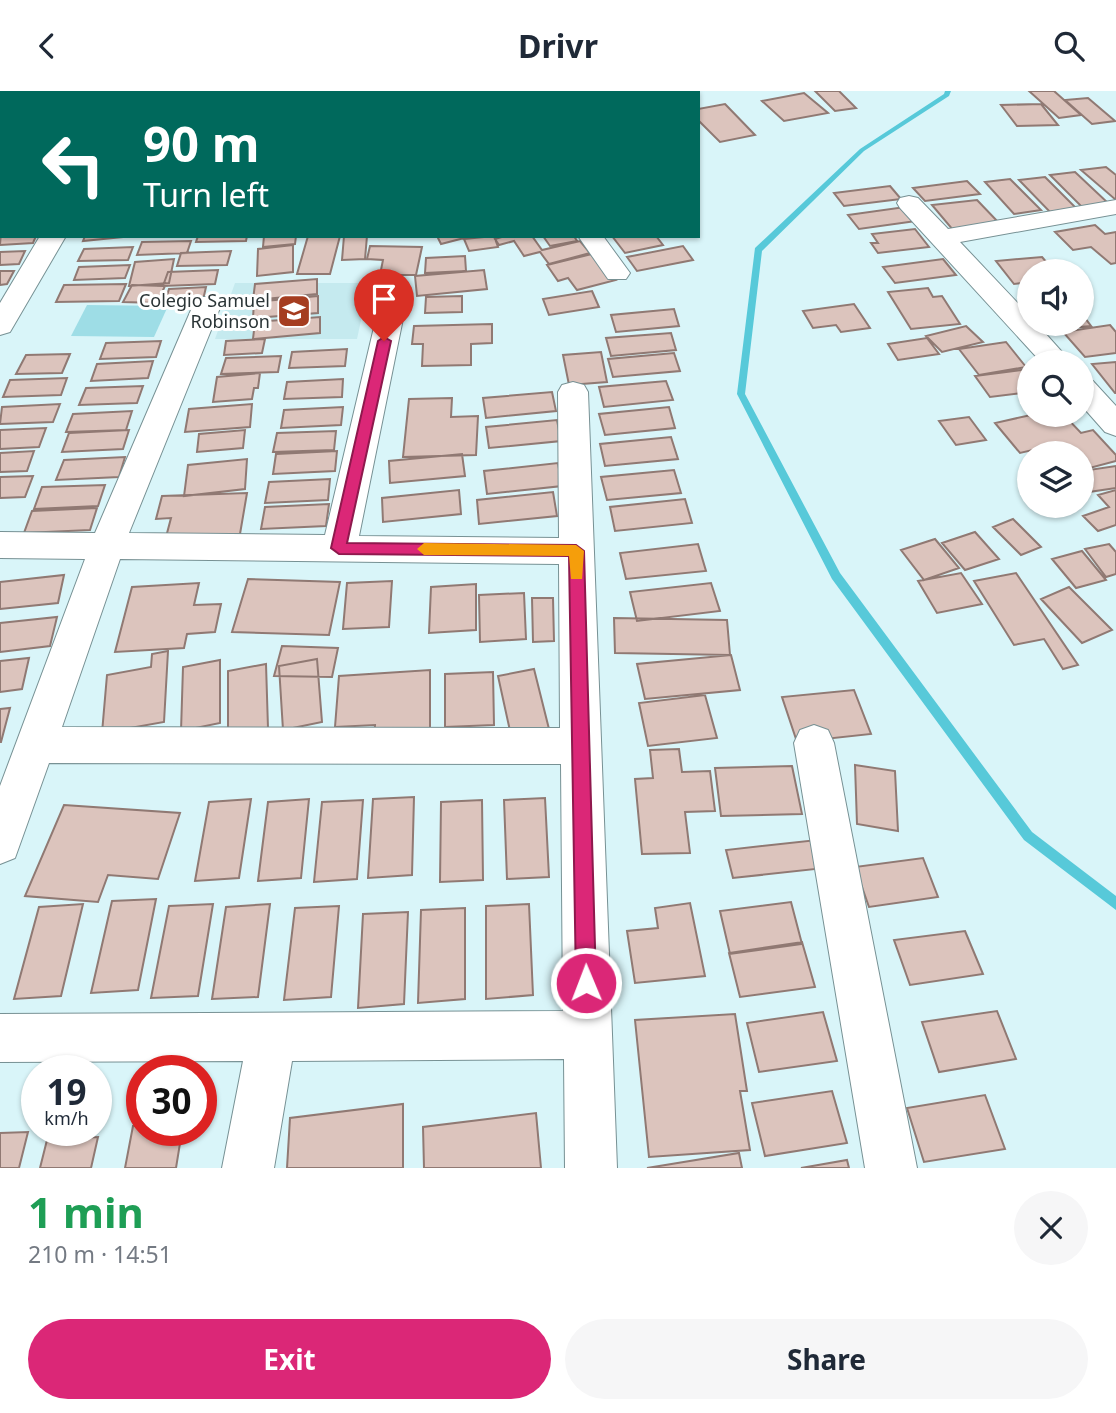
<!DOCTYPE html>
<html lang="en">
<head>
<meta charset="utf-8">
<style>
	:root { --surface:#fff; --page:#f6f6f7; --text:#1f2937; --muted:#747a83; --accent:#db2777 }
	body { margin:0; font-family:"Noto Sans",sans-serif; background:var(--page); color:var(--text); height:100vh; display:flex; flex-direction:column; font-size:26px; white-space:nowrap }
	* { box-sizing:border-box; margin:0 }
	p { font-size:23px; color:var(--muted) }
	.icon { flex:none; width:38px; height:38px; fill:none; stroke:currentColor; stroke-width:2; stroke-linecap:round; stroke-linejoin:round }
	.map { position:relative; height:1077px; overflow:hidden }
	.details { display:flex; flex-direction:column; background:var(--surface); flex:1 }
	.details>* { flex:none }
	.top-card { position:absolute; left:0px; top:0px; width:700px; height:147px; box-shadow:0 2px 5px #0004; background:#00695c; color:#fff; overflow:hidden }
	.tools { position:absolute; left:1017px; top:168px; display:grid; gap:14px }
	.tools a { display:grid; place-items:center; width:77px; height:77px; border-radius:50%; background:var(--surface); box-shadow:0 2px 5px #0004; font-size:35px }
	.speed { position:absolute; left:21px; top:964px; display:flex; gap:14px; font-size:35px; font-weight:700; text-align:center }
	.speed>* { display:grid; place-content:center; width:91px; height:91px; border-radius:50%; background:var(--surface); box-shadow:0 2px 5px #0004; line-height:1 }
	.speed small { font-size:18px; font-weight:400 }
	.speed .limit { border:10px solid #d22; background:#fff; color:#111 }
	.pin { position:absolute; display:grid; place-items:center; width:60px; height:60px; color:#fff; margin:-72px -30px; border-radius:50% 50% 50% 0; rotate:-45deg; box-shadow:0 0 7px #0007 }
	.pin .icon { rotate:45deg }
	.me { position:absolute; width:77px; margin:-38px; rotate:359deg; stroke-linejoin:round; filter:drop-shadow(0 0 5px #0008) }
	.turn { display:flex; align-items:center; gap:24px; height:147px; padding:0 28px; font-size:32px }
	.turn .icon { width:91px; height:91px; stroke-width:2.5 }
	.turn b { display:block; font-size:49px; line-height:60px }
	.round { display:grid; place-items:center; flex:none; width:74px; height:74px; border-radius:37px; background:var(--page) }
	.overview { display:flex; align-items:center; justify-content:space-between; height:119px; padding:0 28px }
	h1 { font-size:42px; font-weight:700; line-height:52px; color:#1e9e55 }
	.button { display:flex; gap:14px; margin-top:auto; padding:14px 28px }
	.button a { flex:1; height:80px; border-radius:42px; background:var(--accent); color:#fff; font-size:28px; font-weight:700; line-height:80px; text-align:center }
	.button a+a { background:var(--page); color:var(--text) }
	header { display:flex; justify-content:space-between; align-items:center; height:91px; padding:0 28px; background:var(--surface); font-size:32px; font-weight:700 }
	.map>svg:first-child { display:block }
	.built { fill:#c5eaef }
	.green { fill:#9edde6 }
	.lines { fill:none; stroke-linecap:round; stroke-linejoin:round }
	.stream { fill:#57c9d9; fill-rule:evenodd }
	.building { fill:#dcc4bd; stroke:#907973; stroke-width:2 }
	.minor-casing { stroke:#779194; stroke-width:2 }
	.minor { fill:#fff; fill-rule:evenodd }
	.route { fill:#db2777; stroke:#8e194d; stroke-width:2 }
	.slow { fill:#f59e0b }
	.labels { text-anchor:middle; stroke-width:6; stroke-linejoin:round; paint-order:stroke }
	.far-poi-label { font-size:18px; fill:#2a3436; stroke:#fff; text-anchor:end }
</style>
</head>
<body>
<header><svg class="icon" aria-label="back" viewBox="0 0 24 24"><path d="M15 5l-7 7 7 7"/></svg>Drivr<svg class="icon" aria-label="search" viewBox="0 0 24 24"><circle cx="10" cy="10" r="6"/><path d="M15 15l6 6"/></svg></header>
<div class="map">
<svg width="1116" height="1077" viewBox="0 0 1116 1077">
	<rect width="100%" height="100%" fill="#d9f5f9"/>
	<path class="built" d="M235,192h134l-12,56h-142z"/>
	<path class="green" d="M87,214l81,1 -14,31 -83,-1z"/>
	<g class="lines">
		<path class="stream" d="M945,0h6l-2,5 -85,55 -102,100 -17,143 95,179 192,259 84,64v14l-92,-70 -192,-261 -95,-185 18,-146 105,-99 84,-55z"/>
	</g>
	<path class="building" d="M815,0h24l17,17 -21,3z
		M1029,0h25l27,24 -22,3z
		M804,2l24,20 -44,8 -22,-20z
		M1088,7l27,23 -23,3 -27,-24z
		M725,13l30,31 -35,7 -22,-22v-11z
		M1041,13l17,21 -41,1 -16,-21z
		M1106,76l10,8v25l-35,-30z
		M1075,81l33,31 -26,4 -32,-32z
		M1045,86l31,31 -26,4 -31,-32z
		M1010,88l31,31 -27,4 -29,-32z
		M967,90l13,13 -55,7 -12,-13z
		M890,95l11,13 -57,7 -10,-13z
		M977,109l23,24 -47,6 -21,-25z
		M905,116l11,14 -57,8 -11,-14z
		M2,128v17h34l-3,7 -33,2z
		M1095,134l10,9 11,-2v31l-5,1 -20,-17 -18,3 -18,-18z
		M915,138l14,18 -51,6 -7,-10h7l-6,-9z
		M85,145h48l-50,5z
		M198,145h49l-1,5 -50,1z
		M264,145h32l-1,8 -32,3z
		M308,145h32l-10,38h-33z
		M344,145h23l-2,23 -23,1z
		M437,145h35l-31,8z
		M494,145l4,11 -29,4 -5,-12z
		M505,145h27l10,14 38,-9 10,12 -41,11 -9,-12 -16,4 -10,-15 -15,4 -4,-6z
		M543,145h31l3,5 -27,5z
		M612,145h44l7,9 -38,8z
		M191,150l-4,12 -50,2 5,-13z
		M293,154v27l-36,4 1,-27z
		M370,155l52,1 -6,28h-36l3,-15 -16,-1z
		M683,155l10,14 -56,11 -10,-14z
		M133,156l-5,13 -50,1 6,-12z
		M25,160l-6,13 -19,1v-13z
		M231,160l-4,14 -50,1 4,-13z
		M596,162l20,27 -39,10 -9,-12 -10,3 -11,-16z
		M465,165l1,15 -41,2 1,-15z
		M1042,166l12,14h-25v11l-15,2 -18,-23z
		M174,168l-5,24 -40,3 6,-24z
		M943,168l13,16 -61,8 -12,-16z
		M130,174l-5,13 -51,2 5,-13z
		M218,179l-3,14 -52,2 5,-14z
		M484,179l3,19 -70,7 -2,-20z
		M0,180h14l-7,13 -7,1z
		M317,188v15l-64,6 2,-16z
		M126,193l-7,17 -63,1 8,-17z
		M132,194l33,1 -8,17 -34,-1z
		M206,196l-3,13 -38,2 4,-13z
		M928,197l5,9 9,-1 18,28 -49,5 -23,-37z
		M592,200l7,16 -50,8 -6,-16z
		M318,205v17l-65,5 1,-16z
		M462,205v16l-37,1 1,-16z
		M854,213l16,24 -29,4 -5,-7 -23,3 -10,-17z
		M674,218l5,17 -63,6 -5,-17z
		M1082,223l9,12 -34,3 -4,-5h29z
		M320,226v16l-67,6 2,-17z
		M492,233v19l-21,1v21l-49,1 1,-22h-11l2,-18z
		M1110,234l6,7v21l-31,4 -22,-25z
		M966,235l17,16 -41,10 -16,-16z
		M671,242l5,17 -65,6 -5,-18z
		M927,247l12,16 -41,6 -10,-16z
		M265,248l-3,14 -38,2 2,-14z
		M161,250l-5,16 -56,2 6,-16z
		M1006,251l20,25 -47,8 -20,-26z
		M347,258l-2,17 -56,2 3,-16z
		M601,261l6,30 -38,3 -6,-30z
		M674,262l6,18 -67,6 -5,-18z
		M70,263l-8,19 -46,1 10,-19z
		M281,265l-3,16 -57,2 5,-16z
		M153,270l-5,17 -57,3 6,-17z
		M1116,271v31h-1l-23,-29z
		M1029,278v23l-39,5 -15,-21z
		M260,282l-2,15h-4l-2,11 -39,3 4,-25z
		M67,287l-6,17 -58,2 7,-17z
		M343,288l-1,18 -58,2 3,-17z
		M666,290l7,19 -69,7 -5,-20z
		M143,295l-6,17 -58,2 7,-17z
		M552,301l4,19 -70,7 -3,-20z
		M452,307l-1,19 27,-1 -2,39 -73,2 6,-58z
		M60,313l-7,18 -53,2 2,-17z
		M252,313l-2,23 -65,5 4,-23z
		M343,316l-2,18 -60,3 3,-18z
		M669,316l6,21 -70,7 -6,-21z
		M132,320l-6,19 -60,2 7,-18z
		M1031,324h33l17,18 12,-3 23,25v6l-34,9v-17h-37l-4,-5 -21,5 -25,-30z
		M969,326l17,23 -30,5 -17,-24z
		M557,329l4,21 -72,7 -3,-21z
		M46,337l-7,19 -39,2v-19z
		M129,339l-6,19 -61,3 7,-19z
		M245,339l-2,18 -46,4 2,-18z
		M336,340l-2,19 -61,2 4,-19z
		M671,346l7,22 -73,7 -5,-22z
		M34,360l-7,20 -27,1v-19z
		M337,360l-2,20 -62,3 3,-20z
		M462,363l3,22 -75,7 -1,-22z
		M125,366l-6,20 -63,3 8,-20z
		M247,368l-2,30 -61,7 4,-31z
		M558,372l4,23 -75,8 -3,-23z
		M1116,375v22l-34,5v-22z
		M674,379l7,23 -74,7 -6,-23z
		M33,385l-8,21 -25,1v-21z
		M330,388l-2,21 -63,3 4,-21z
		M105,394l-7,21 -64,3 8,-22z
		M459,399l2,24 -78,8 -1,-24z
		M1116,399v35l-18,6 -15,-15 26,-9 -11,-12z
		M553,401l4,24 -78,8 -2,-24z
		M247,402l-7,41 -74,3 5,-19 -15,1 6,-23z
		M685,408l7,24 -77,8 -5,-24z
		M329,413l-3,22 -65,3 4,-22z
		M97,417l-7,22 -66,3 8,-22z
		M1013,428l28,28 -20,8 -28,-28z
		M975,441l24,27 -34,11 -23,-27z
		M935,448l24,29 -35,12 -23,-30z
		M698,453l8,27 -80,8 -6,-26z
		M1109,453l7,8v22l-10,3 -21,-28z
		M1082,460l24,29 -30,8 -24,-29z
		M961,482l21,31 -45,9 -19,-32z
		M1016,482l62,92 -15,4 -19,-30 -30,6 -40,-64z
		M64,484l-6,28 -58,6v-27z
		M248,488l92,3 -11,53 -97,-3z
		M392,490l-3,46 -46,2 4,-46z
		M199,492l-5,22 27,-1 -6,28 -28,2 -3,14 -69,4 17,-65z
		M711,492l9,28 -83,10 -7,-29z
		M476,493v46l-47,3 2,-46z
		M1069,496l43,43 -30,13 -41,-44z
		M524,502l2,46 -46,3 -1,-47z
		M532,507h21l1,43 -21,1z
		M57,526l-7,29 -50,6v-29z
		M614,527l113,2 3,35 -115,-2z
		M282,555l56,2 -6,29 -58,-1z
		M168,560l-4,71 -62,11 5,-58 44,-8 1,-13z
		M731,564l9,35 -95,9 -8,-35z
		M29,567l-7,31 -22,3v-31z
		M317,568l5,63 -39,8 -4,-64z
		M220,569v63l-39,8 2,-64z
		M266,573l2,64 -40,7v-64z
		M534,578l16,64 -38,7 -14,-64z
		M430,579v68l-56,4 1,-17 -40,2 4,-51z
		M493,581l1,53 -49,2v-53z
		M854,599l17,44 -74,8 -15,-45z
		M705,604l12,43 -69,8 -9,-43z
		M10,617l-9,34h-1v-33z
		M679,658l3,23 28,-1 5,40 -30,1 5,41 -48,1 -7,-75 18,-1 -3,-28z
		M855,674l40,6 3,60 -41,-7z
		M792,675l10,48 -81,2 -6,-48z
		M414,706l-2,78 -44,3 5,-79z
		M545,707l4,79 -42,2 -3,-79z
		M251,708l-12,79 -44,3 14,-79z
		M309,708l-8,79 -43,3 10,-79z
		M363,709l-6,79 -43,3 8,-80z
		M482,709l1,80 -43,2 1,-80z
		M64,714l116,8 -22,66 -50,-4 -10,27 -73,-6z
		M817,749l8,28 -92,10 -7,-28z
		M923,767l15,39 -69,10 -14,-40z
		M156,808l-18,91 -47,3 21,-92z
		M791,811l11,42 -72,10 -10,-43z
		M690,812l15,73 -70,7 -8,-52 31,-3 -3,-20z
		M83,813l-22,92 -47,3 25,-92z
		M213,813l-15,92 -47,2 18,-92z
		M270,813l-12,93 -46,2 14,-92z
		M529,813l4,91 -47,4v-93z
		M339,815l-8,91 -47,3 11,-92z
		M465,817v91l-47,4 3,-93z
		M408,821l-4,92 -46,4 5,-94z
		M965,840l18,43 -73,11 -16,-45z
		M802,851l13,45 -75,10 -11,-44z
		M997,920l19,48 -77,13 -17,-50z
		M823,921l14,49 -78,11 -12,-49z
		M735,923l12,77h-7l10,59 -101,7 -14,-137z
		M832,1000l15,52 -82,13 -13,-53z
		M985,1004l20,54 -81,13 -17,-54z
		M403,1013v64h-116l3,-50z
		M536,1022l5,55h-117l-1,-41z
		M142,1034v6h40l-6,37h-51l8,-42z
		M28,1041l-9,36h-19v-35z
		M98,1046l-7,31h-51l7,-28z
		M739,1062l3,15h-95z
		M847,1069l2,8h-48z"/>
	<g class="lines">
		<g class="minor-casing">
			<path id="minor" d="M495,0h27l-28,2z
				M0,39h2v14h-2z
				M0,103h2v14h-2z
				M909,105l9,2 30,31 168,-29v14l-156,28 69,73v9h8l34,38h-30l-141,-154 -3,-5 3,-5z
				M40,145h26l-56,96 -10,3v-32z
				M578,145h25l27,37 -4,6h-18z
				M396,190l9,2 4,6 -50,247 200,2 -1,-146 4,-7 11,-3 11,3 4,7 29,776h-52l-1,-109 -272,2 -18,107h-52l21,-107 -243,1v-48l563,-3 -2,-247 -512,-1 -34,95 -15,6v-78l85,-227 -85,-1v-26l95,1 99,-230 4,-6h20l4,6 -93,230 196,2 58,-246 4,-6zM120,468l439,5 1,164 -498,-1z
				M1082,287l11,3 23,25v30l-11,-4 -23,-26z
				M814,634l14,5 6,13 83,425h-52l-71,-425 6,-13z"/>
		</g>
		<use href="#minor" class="minor"/>
	</g>
	<path class="route" d="M384,246l7,4 -44,202 229,2 8,6 12,432 -3,7 -7,3 -7,-3 -3,-7 -7,-427 -230,-2 -8,-6 47,-207z"/>
	<path class="slow" d="M424,452l152,2 8,6 -2,28h-11l-2,-23 -145,-1 -7,-6z"/>
	<defs>
		<g id="school-square" transform="scale(1.75)"><rect x="-9" y="-9" width="18" height="18" rx="4" fill="#a53d20" stroke="#fff"/><path d="M0-5L7-2L0 1L-7-2ZM-4 1L0 2.5L4 1V4Q0 6-4 4Z" fill="#fff"/></g>
	</defs>
	<g fill-rule="evenodd">
		<use href="#school-square" x="294" y="220"/>
	</g>
	<g class="labels">
		<g class="far-poi-label">
			<text x="270" y="216">Colegio Samuel<tspan x="270" dy="21">Robinson</tspan></text>
		</g>
	</g>
</svg>
<div class="tools">
<a><svg class="icon" aria-label="sound" viewBox="0 0 24 24"><path d="M4 9h4l5-4v14l-5-4H4zM17 9q2 3 0 6"/></svg></a>
<a><svg class="icon" aria-label="search" viewBox="0 0 24 24"><circle cx="10" cy="10" r="6"/><path d="M15 15l6 6"/></svg></a>
<a><svg class="icon" aria-label="layers" viewBox="0 0 24 24"><path d="M12 4l9 5-9 5-9-5zM3 14l9 5 9-5"/></svg></a>
</div>
<div class="speed"><div>19<small>km/h</small></div><div class="limit">30</div></div>
<div class="pin" style="left:384px;top:250px;background:#d93025"><svg class="icon" aria-label="arrive" viewBox="0 0 24 24"><path d="M6 21V4h12l-3 4 3 4H6"/></svg></div>
<svg class="me" style="left:586px;top:892px" viewBox="-20 -20 40 40"><circle r="17" fill="#db2777" stroke="#fff" stroke-width="3"/><path d="M0-11L8 9 0 5-8 9z" fill="#fff"/></svg>
<div class="top-card">
<div class="turn"><svg class="icon" aria-label="left" viewBox="0 0 24 24"><path d="M17 20v-9H6M10 6l-5 5 5 5"/></svg><div><b>90 m</b>Turn left</div></div>
</div>
</div>
<section class="details">
<div class="overview"><div><h1>1 min</h1><p>210 m · 14:51</p></div><a class="round"><svg class="icon" aria-label="close" viewBox="0 0 24 24"><path d="M6 6l12 12M18 6L6 18"/></svg></a></div>
<div class="button"><a>Exit</a><a>Share</a></div>
</section>
</body>
</html>
